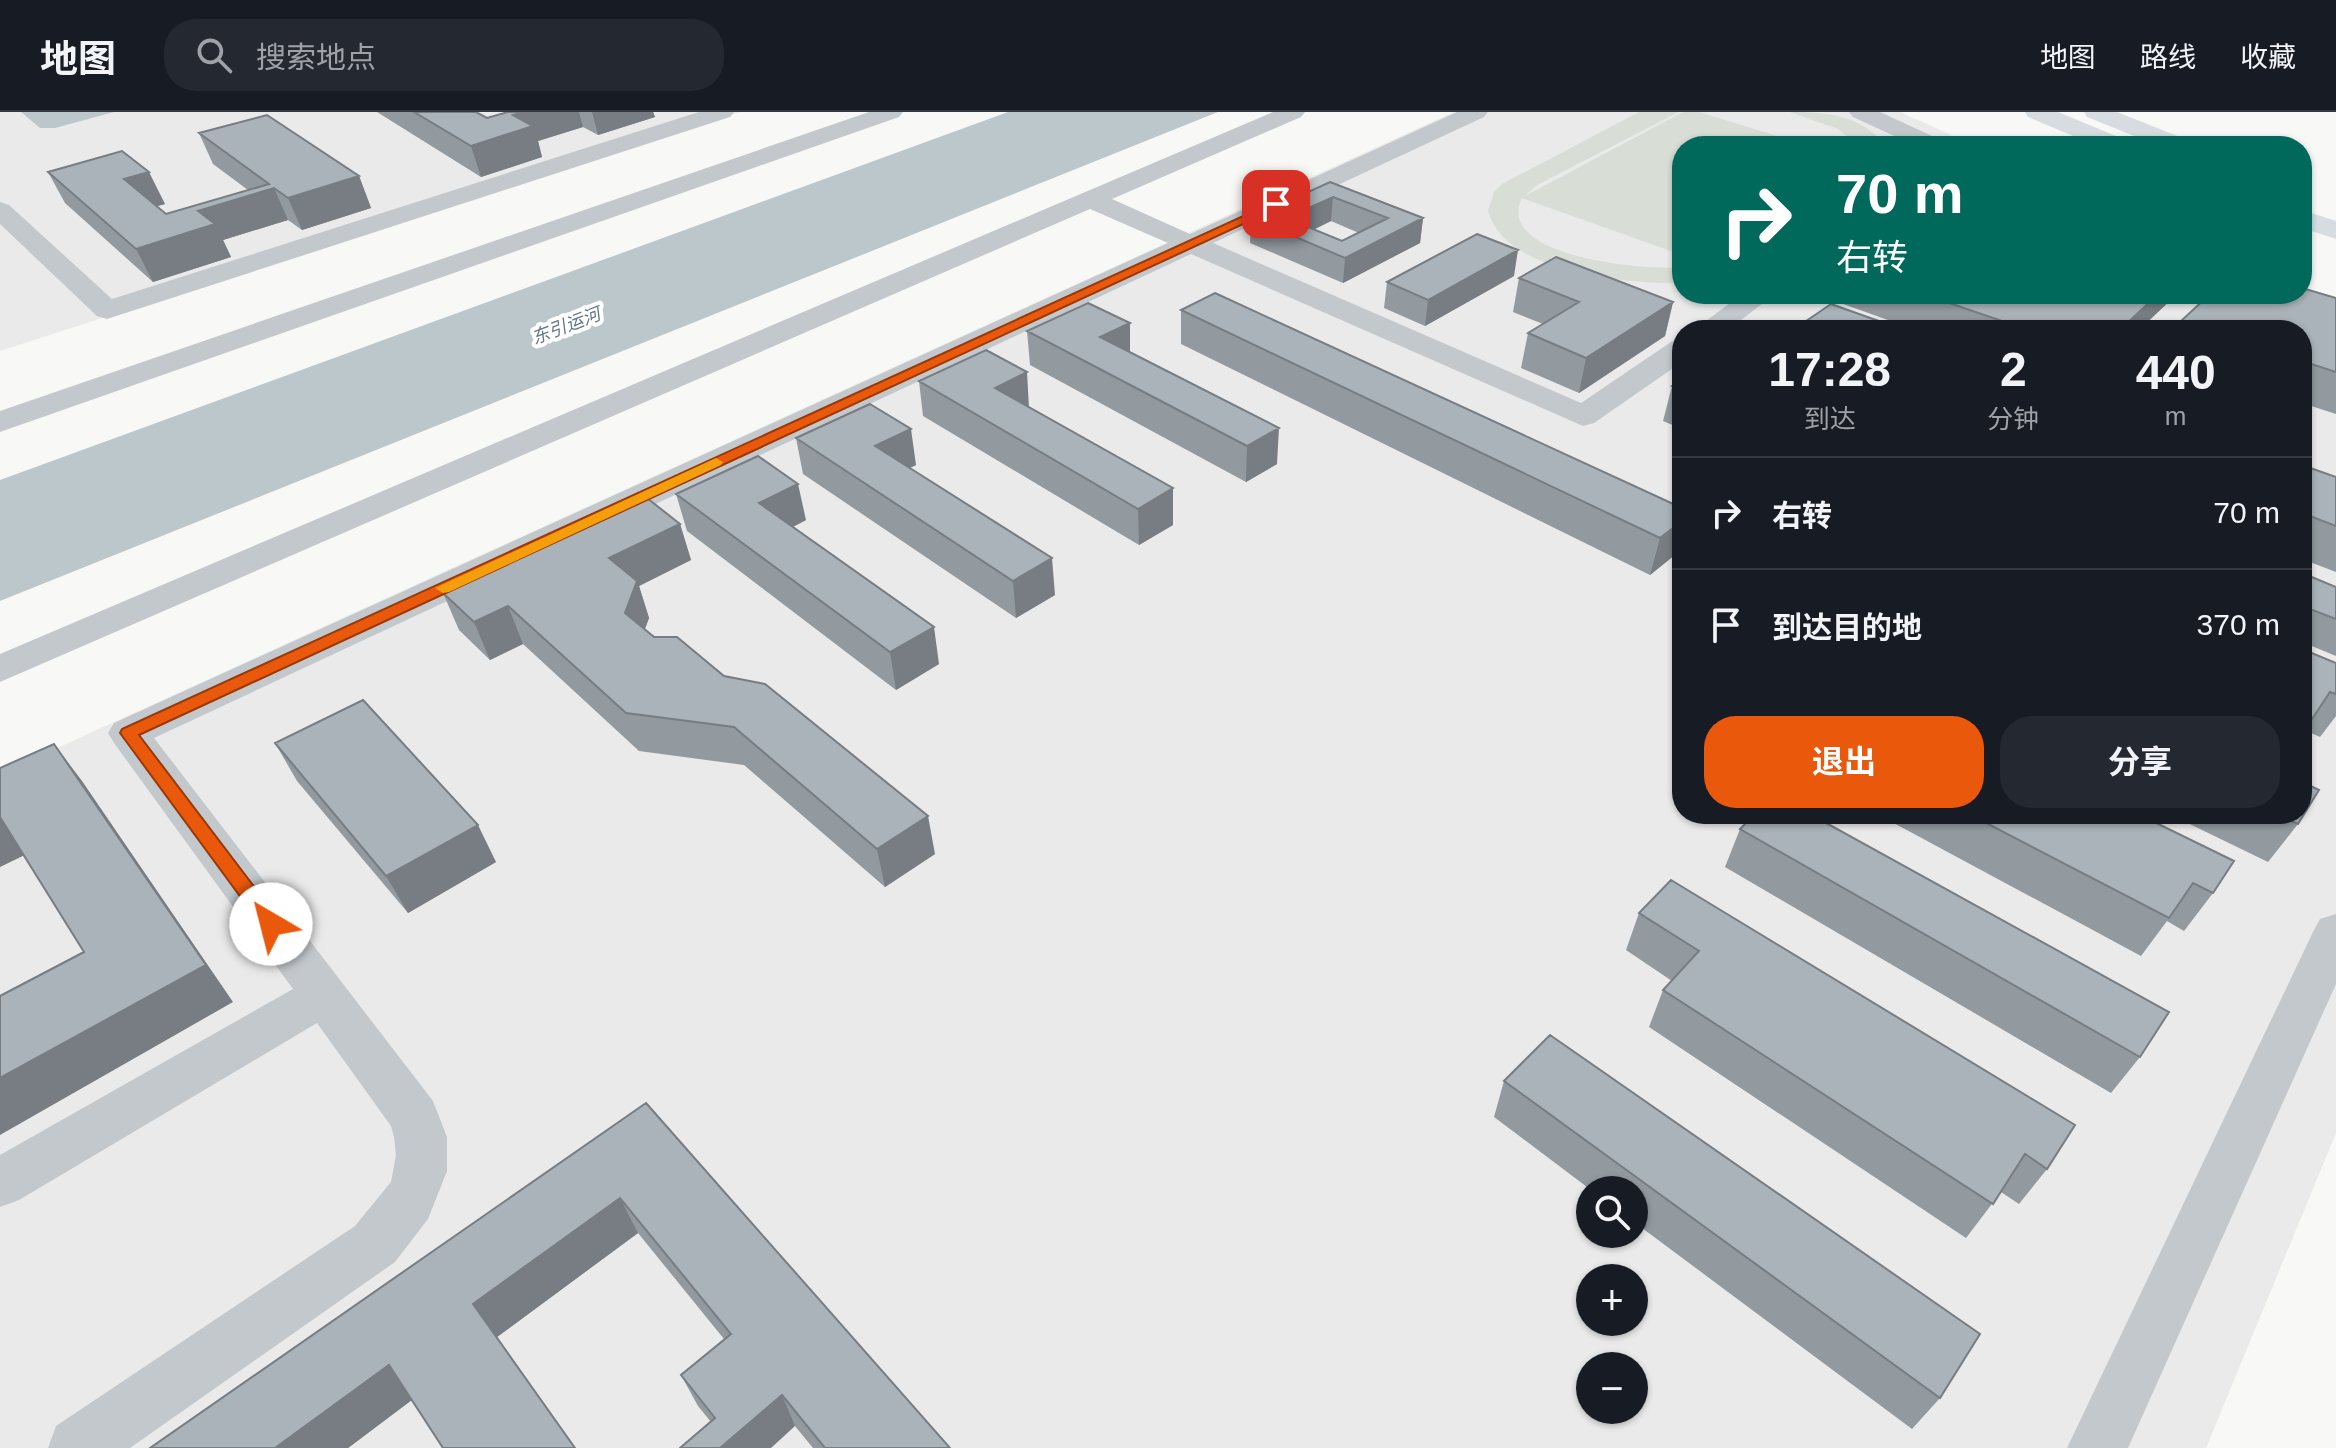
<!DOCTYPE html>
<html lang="zh">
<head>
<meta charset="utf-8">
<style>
	:root { --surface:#171b24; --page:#242831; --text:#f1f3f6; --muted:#9ea1a6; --line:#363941; --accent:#ea580c }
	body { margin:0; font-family:Helvetica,"Noto Sans SC",sans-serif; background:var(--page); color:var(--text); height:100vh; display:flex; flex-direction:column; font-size:30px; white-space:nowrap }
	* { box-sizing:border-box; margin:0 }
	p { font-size:26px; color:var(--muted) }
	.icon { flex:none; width:44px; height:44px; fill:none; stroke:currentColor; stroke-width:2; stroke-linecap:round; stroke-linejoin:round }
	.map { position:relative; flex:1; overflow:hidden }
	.side { position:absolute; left:1672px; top:208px; width:640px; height:504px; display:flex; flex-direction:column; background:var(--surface); border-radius:32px; box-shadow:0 2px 6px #0004 }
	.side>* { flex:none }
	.guide { position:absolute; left:1672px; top:24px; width:640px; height:168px; border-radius:32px; box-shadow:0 2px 6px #0004; background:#00695c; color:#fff; overflow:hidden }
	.tools { position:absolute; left:1576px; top:1064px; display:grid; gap:16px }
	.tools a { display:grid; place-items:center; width:72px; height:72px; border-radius:50%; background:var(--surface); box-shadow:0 2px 6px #0004; font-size:40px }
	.pin { position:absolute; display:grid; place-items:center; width:68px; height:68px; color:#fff; margin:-34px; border-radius:16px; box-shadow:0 4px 12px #0006 }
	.me { position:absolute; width:88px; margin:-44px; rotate:323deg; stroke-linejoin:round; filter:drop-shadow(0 0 6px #0008) }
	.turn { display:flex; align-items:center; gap:28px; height:168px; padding:0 32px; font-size:36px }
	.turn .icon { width:104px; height:104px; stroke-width:2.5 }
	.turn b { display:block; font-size:56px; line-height:68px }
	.eta { display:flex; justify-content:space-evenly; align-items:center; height:136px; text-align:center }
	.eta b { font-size:48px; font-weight:700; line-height:56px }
	.button { display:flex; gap:16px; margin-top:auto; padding:16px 32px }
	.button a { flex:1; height:92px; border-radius:32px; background:var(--accent); color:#fff; font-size:32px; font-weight:700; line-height:92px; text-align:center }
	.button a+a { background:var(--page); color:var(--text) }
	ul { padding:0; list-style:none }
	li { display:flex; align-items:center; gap:24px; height:112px; padding:0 32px; border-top:2px solid var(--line) }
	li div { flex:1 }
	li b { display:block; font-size:30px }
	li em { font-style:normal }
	header { display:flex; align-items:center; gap:48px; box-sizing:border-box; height:112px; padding:0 40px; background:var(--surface); border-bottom:2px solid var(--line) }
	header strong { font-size:38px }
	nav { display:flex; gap:44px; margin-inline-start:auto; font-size:28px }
	.search { width:560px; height:72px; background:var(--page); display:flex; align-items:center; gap:20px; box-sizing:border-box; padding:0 28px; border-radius:32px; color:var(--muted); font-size:30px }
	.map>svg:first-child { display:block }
	.built { fill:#e9eae9; fill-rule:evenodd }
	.green { fill:#d8ded5 }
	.water { fill:#bcc7cc }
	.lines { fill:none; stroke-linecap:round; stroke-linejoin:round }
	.minor { fill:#c3c8cc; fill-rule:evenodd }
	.highway { fill:#d6dce0; fill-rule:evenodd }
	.wall { fill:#929a9f; fill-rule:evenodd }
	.shaded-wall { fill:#777d82 }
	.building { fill:#aab3b9; stroke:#777d82; stroke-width:2; fill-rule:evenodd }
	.route { fill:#ea580c; stroke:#983908; stroke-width:2 }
	.slow { fill:#f59e0b }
	.labels { text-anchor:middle; stroke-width:8; stroke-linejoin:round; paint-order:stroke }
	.far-water-label { font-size:18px; font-style:italic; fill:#627983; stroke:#fff }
</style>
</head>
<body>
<header>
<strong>地图</strong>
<div class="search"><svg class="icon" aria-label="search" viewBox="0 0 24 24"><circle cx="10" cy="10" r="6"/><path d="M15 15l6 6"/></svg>搜索地点</div>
<nav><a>地图</a><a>路线</a><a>收藏</a></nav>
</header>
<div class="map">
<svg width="2336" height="1336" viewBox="0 0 2336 1336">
	<rect width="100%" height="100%" fill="#f8f9f6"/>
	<path class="built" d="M0,0h741l-741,239z
		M1454,0h446l76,34h-294v148h620v-8l34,14v833l-130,315h-2206v-674zM1682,218h620v484h-620zM1590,1078h44v44h-44zM1590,1166h44v44h-44zM1590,1254h44v44h-44z"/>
	<path class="green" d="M1639,0h40l-142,73 -12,11 158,-84h16l111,34h-128v109l-160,-57c-29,60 128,73 160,69v16c-53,1 -177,-9 -194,-72l6,-19 8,-8z
		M1790,0c37,0 71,3 96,34h-27l-21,-17z"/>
	<path class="water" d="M21,0h93l-59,16h-15z
		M1008,0h210l-1218,489v-121z"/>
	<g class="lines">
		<path class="minor" d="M699,0h35l-4,5 -623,202 -10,-3 -97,-92v-22l9,3 103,94z
			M869,0h34l-4,5 -899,315v-21z
			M1273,0h32l-4,5 -189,82 78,35 267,-122h31l-4,5 -271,126 368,160 90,-61 11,-3v23l-88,61 -11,3 -392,-172 -1037,484 279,363 14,36v34l-19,48 -33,43 -265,186h-82l8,-22 299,-200 36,-44 5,-27 -2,-18 -3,-11 -74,-103 -298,177 -19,7v-52l293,-166 -179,-246 -6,-10 6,-10 1054,-480 -78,-34 -1090,473v-28z
			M1849,0h31l63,29 4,5h-31l-63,-29z
			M1742,182h33l-47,36h-34z
			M2336,802v70l-208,464h-61l246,-516 7,-13z"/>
		<path class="highway" d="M2025,0h33l70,29 4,5h-35l-69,-29z
			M2084,0h33l73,29 4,5h-35l-72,-29z
			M2302,98l34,11v18l-34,-11z"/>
	</g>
	<path class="wall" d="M377,0h99l11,6 21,-6h145l2,5 -57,18 -15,-8 -45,14 4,16 -61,20z
		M199,21l160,43 12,32 -69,22 -14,-10 -65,20 8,17 -78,25 -88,-79 -17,-31 117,32 -8,2 9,8 82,-24 -35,-26z
		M1330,70l93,36 -3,25 -77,40 -93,-40 1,-25zM1331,109l28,12 -17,8 -28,-12z
		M1514,164l-89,50 -41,-18 3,-26z
		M1519,166l154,24 -8,34 -86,57 -58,-25 7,-35 15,-9 -30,-12z
		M1215,181l466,257 -31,25 -469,-231v-34z
		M1815,182h362l-38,36h-223z
		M2336,186v116l-34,-11v-73h-125l4,-9z
		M1130,211v29l147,112 -31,18 -216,-117 -3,-34z
		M1682,267v50l-19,-8 9,-35z
		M919,269l110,27 144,80v37l-34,20 -216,-129z
		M796,326l120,27 -7,3 146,127 -39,23 -213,-144z
		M2302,353l34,12v95l-34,-13z
		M676,382l130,26 -13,7 146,137 -43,26 -209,-159z
		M680,412l11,36 -52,26 10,32 -4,11 290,225 -50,33 -141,-122 -105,-14 -116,-107 -33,16 -31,-30 -16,-37z
		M2302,461l34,14v69l-34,-14z
		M2302,537l34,14v53l-16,21 -16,-7 -2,3z
		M275,631l221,119 -88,51 -111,-132z
		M1877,702h261l75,79 -29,38 -17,-10 -26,35z
		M2169,702h133l-4,10 -30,38z
		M1740,717l400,228 -29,36 -386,-226z
		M1639,801l408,256 -28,35 -18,-12 -35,46 -317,-211 14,-37 9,-9 -46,-31z
		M1504,969l436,317 -28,31 -278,-207v-32h-43l-97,-73z
		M646,991l304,345h-137l-18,-22 -84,-4 -13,-16 -17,-31 43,-36 -86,-106 -141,104 78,111h-132l-31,-48 -64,48h-198z"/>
	<path class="shaded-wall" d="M524,0h55l4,15 -45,14 4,16 -61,20 -10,-31 42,-31z
		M592,0h61l2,5 -57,18z
		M149,60l16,32 -25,7 -16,-32z
		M359,64l12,32 -69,22 -14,-32z
		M274,76l14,32 -65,20 8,17 -78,25 -17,-33 62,-38z
		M1333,85l-2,24 -34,17 -11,-20z
		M1423,106l-3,25 -77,40 2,-25z
		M1518,138l-4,26 -89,50 3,-26z
		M2158,182h19l-38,36h-19z
		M1673,190l-8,34 -86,57 7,-35z
		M1130,211v35l-30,-21z
		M1027,260l2,36 -34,-20z
		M1279,316l-2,36 -31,18 1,-36z
		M911,317l5,36 -35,17 -6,-36z
		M798,372l8,36 -39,20 -8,-37z
		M1173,376v37l-34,20 -1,-36z
		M1682,409l-1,29 -31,25 10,-37z
		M680,412l11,36 -52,26 10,32 -12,32 -12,-37 -16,-55z
		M1052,446l3,37 -39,23 -3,-37z
		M508,494l15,38 -33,16 -16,-38z
		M934,515l5,37 -43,26 -6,-38z
		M54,632l28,37 151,221 -233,133v-57l206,-113z
		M0,704l29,37 -29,14z
		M928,704l7,38 -50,33 -8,-38z
		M478,713l18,37 -88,51 -22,-37z
		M620,1086l18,35 -141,104 78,111 -102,-144z
		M389,1253l28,31 -69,52h-73z
		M782,1283l13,31 -24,22h-51z"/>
	<path class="building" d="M414,0h62l11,6 21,-6h16l-11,3 20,11 -62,20z
		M267,3l92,61 -71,22 -14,-10 -76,23 17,13 -79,25 -88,-77 74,-21 27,21 -25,7 42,35 103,-30 -70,-51z
		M1330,70l93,36 -78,40 -94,-40zM1333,85l55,21 -46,23 -56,-23z
		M1477,122l41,16 -90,50 -41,-18z
		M1556,145l117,45 -87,56 -58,-25 51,-31 -60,-24z
		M2302,176l34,10v74l-34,-11v-31h-94l-27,-9 29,-27h92z
		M1215,181l467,215v13l-22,17 -479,-228z
		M1923,182h235l-38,36h-92z
		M1088,191l42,20 -30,14 179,91 -32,18 -220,-115z
		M1831,192l73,26h-111z
		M986,238l41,22 -32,16 178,100 -35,21 -219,-128z
		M1682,267v11l-10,-4z
		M870,292l41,25 -36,17 177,112 -39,23 -217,-143z
		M758,344l40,28 -39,19 175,124 -44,25 -214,-158z
		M2302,353l34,12v49l-34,-13z
		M647,386l33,26 -71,34 28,23 -12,32 29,24h23l47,39 41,8 163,132 -51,33 -143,-122 -108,-14 -118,-107 -34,16 -31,-29z
		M2302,461l34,14v32l-34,-13z
		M2302,537l34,14v31l-6,-2 -18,27 -10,-4z
		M363,588l115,125 -92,51 -111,-133z
		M54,632l152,221 -206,113v-82l84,-44 -84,-135v-49z
		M2302,670l17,8 -21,34 -22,-10h26z
		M1755,702h55l359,198 -29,45 -400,-228z
		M1969,702h169l96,47 -21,32 -20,-10 -24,35z
		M1671,768l404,245 -28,44 -22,-15 -32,50 -330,-214 36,-39 -60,-38z
		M1550,923l430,299 -40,64 -436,-317z
		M646,991l304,345h-125l-43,-53 -62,53h-40l35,-30 -34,-43 50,-41 -111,-136 -147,106 102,144h-132l-54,-83 -114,83h-125z"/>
	<path class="route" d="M1276,89l6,3 -2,3 -1141,528 139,183 3,6 -3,5h-14l-144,-196 2,-4z"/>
	<path class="slow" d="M716,346l7,4 -2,3 -272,127 -6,1 -8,-5z"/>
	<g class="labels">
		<g class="far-water-label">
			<text transform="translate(566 214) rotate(-21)" y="6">东引运河</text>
		</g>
	</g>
</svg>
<div class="tools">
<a><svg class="icon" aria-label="search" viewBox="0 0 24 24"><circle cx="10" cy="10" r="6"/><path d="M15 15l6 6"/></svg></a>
<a>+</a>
<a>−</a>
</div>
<div class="pin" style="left:1276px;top:92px;background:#d93025"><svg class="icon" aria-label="arrive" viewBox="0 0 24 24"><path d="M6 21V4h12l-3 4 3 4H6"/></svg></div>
<svg class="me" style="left:271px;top:812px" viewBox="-20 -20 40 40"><circle r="19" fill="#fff"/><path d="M0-13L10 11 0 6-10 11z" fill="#ea580c"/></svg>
<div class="guide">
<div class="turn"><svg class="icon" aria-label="right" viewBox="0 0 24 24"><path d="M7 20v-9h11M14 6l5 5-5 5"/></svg><div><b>70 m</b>右转</div></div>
</div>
<section class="side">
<div class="eta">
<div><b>17:28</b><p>到达</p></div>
<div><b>2</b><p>分钟</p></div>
<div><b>440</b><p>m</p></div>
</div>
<ul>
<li><svg class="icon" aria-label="right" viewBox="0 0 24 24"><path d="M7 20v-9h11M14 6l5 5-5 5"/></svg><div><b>右转</b></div><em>70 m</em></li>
<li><svg class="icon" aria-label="arrive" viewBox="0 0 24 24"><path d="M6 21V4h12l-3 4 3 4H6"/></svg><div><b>到达目的地</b></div><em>370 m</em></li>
</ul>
<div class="button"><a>退出</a><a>分享</a></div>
</section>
</div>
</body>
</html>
